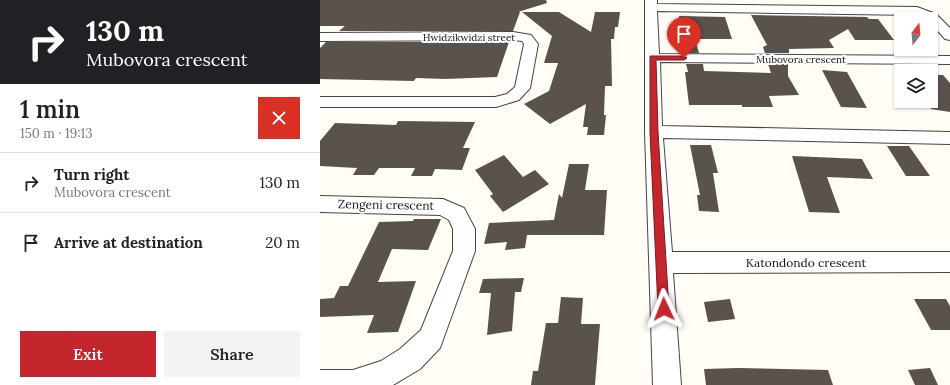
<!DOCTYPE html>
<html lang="en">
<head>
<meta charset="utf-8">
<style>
	:root { --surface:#fff; --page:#f2f2f2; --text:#222; --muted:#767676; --line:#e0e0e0; --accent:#c4262e }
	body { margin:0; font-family:Lora,serif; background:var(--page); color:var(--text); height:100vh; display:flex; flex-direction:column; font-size:15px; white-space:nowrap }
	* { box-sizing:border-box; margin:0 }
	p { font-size:13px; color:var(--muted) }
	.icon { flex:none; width:22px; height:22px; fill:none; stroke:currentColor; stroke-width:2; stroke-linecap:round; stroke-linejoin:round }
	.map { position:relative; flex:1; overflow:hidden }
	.details { display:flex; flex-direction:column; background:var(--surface); width:320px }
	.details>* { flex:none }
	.guide { background:#202124; color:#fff; overflow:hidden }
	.needle { width:26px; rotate:16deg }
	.buttons { position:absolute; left:574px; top:12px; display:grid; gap:8px }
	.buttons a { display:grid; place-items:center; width:44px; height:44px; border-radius:0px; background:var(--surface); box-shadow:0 1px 3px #0004; font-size:20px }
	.pin { position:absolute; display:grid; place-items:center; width:34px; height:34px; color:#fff; margin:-41px -17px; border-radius:50% 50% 50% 0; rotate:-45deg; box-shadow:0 0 4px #0007 }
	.pin .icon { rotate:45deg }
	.me { position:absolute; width:44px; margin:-22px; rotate:358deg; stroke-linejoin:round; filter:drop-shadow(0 0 3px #0008) }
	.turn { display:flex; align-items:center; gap:14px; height:84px; padding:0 20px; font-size:18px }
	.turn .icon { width:52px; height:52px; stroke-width:2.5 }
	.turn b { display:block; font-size:28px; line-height:34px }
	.round { display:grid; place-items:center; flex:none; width:42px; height:42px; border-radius:0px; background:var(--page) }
	.summary { display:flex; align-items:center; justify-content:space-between; height:68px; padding:0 20px }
	h1 { font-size:24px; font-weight:600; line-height:30px }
	.cta { display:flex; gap:8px; margin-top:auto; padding:8px 20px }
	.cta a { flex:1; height:46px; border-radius:0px; background:var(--accent); color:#fff; font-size:16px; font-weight:600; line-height:46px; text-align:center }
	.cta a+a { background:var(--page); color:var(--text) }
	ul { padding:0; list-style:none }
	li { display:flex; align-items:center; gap:12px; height:60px; padding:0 20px; border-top:1px solid var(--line) }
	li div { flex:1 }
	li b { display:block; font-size:15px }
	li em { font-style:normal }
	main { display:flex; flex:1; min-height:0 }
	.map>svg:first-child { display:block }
	.building { fill:#5a524d }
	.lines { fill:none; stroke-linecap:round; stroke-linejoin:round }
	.minor-casing { stroke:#444; stroke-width:2 }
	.minor { fill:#fff; fill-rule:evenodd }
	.route { fill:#c4262e; stroke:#7f191e }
	.labels { text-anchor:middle; stroke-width:4; stroke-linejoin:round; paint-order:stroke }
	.far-street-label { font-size:10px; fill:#111; stroke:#fff }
	.street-label { font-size:12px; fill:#111; stroke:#fff }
</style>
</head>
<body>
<main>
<section class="details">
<div class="guide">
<div class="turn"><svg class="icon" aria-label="right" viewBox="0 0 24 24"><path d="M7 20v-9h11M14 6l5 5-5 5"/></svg><div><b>130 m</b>Mubovora crescent</div></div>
</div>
<div class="summary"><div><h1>1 min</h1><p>150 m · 19:13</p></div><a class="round" style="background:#d93025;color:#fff"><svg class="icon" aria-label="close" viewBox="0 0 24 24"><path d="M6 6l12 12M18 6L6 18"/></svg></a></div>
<ul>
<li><svg class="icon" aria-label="right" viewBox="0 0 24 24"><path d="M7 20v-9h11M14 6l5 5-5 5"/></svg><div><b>Turn right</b><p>Mubovora crescent</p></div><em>130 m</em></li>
<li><svg class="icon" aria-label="arrive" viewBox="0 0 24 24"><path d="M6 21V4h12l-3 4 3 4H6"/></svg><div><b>Arrive at destination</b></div><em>20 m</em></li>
</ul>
<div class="cta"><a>Exit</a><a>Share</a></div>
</section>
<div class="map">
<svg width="630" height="385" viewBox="0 0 630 385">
	<rect width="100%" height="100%" fill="#fffdf5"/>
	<path class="building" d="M0,0h226l1,3 -29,9h2l-7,19h-174l6,-5h-25z
		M202,12h37l32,20 4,-20h25l-2,15h-3l-1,12h-3l1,47h-7l-1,29h2l-2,20h-17l1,-8h-5l3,-23 -36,20 -26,-20 25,-13 9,-28h-14l8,-27z
		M431,15l117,2 -1,1 3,1h8l16,21h-39l-7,-11 -19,11 5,8 -45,1v4h-24l-2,-6 4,-2z
		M359,16l46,1 7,22h-37l4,14h-16l-5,-22h3z
		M6,42h183l-12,35 -52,2 -29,-1 -2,3 -94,-2v-31z
		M366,64h17l1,7 67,2 -3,-9h20v12l11,19 -30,1 4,11h-31v-2h-53l-4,-33h3z
		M502,70l25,2 20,36 -26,-1z
		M611,75h12l7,8v29l-19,-3z
		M78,121l77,1 -12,26h7l-8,22 -27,-1 -3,7h-21l4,-8h-36l-5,7h-21l4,-7 -37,-2v-25l15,-18 61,2z
		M370,145h21l7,28h-5l6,39 -20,-1 -2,-16h3z
		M567,146h22l21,30h-24z
		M184,155l19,22 12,-7 14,14 -46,28 -13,-16 3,-2 -18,-24z
		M472,156l70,3 11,20 -46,-2 13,36 -31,-1z
		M249,164h20l-4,26h22l-3,45h-77l-2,13 -20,2 2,-8 -23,2 5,-21 65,-3 5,-26 3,4z
		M94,219h27l-13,31 -36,-1 -14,33 38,-1 -18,51 -31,1 7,-18 -54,2v-18l14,-1 6,-12h8l31,-64 34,-1z
		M204,278l-3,14h-6l-3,39 -25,4 4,-42h-12l4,-14z
		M241,297l22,1 -2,26h19l-5,61h-64l2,-14h5l8,-48h12z
		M410,299l5,20 -27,3 -4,-20z
		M594,299h32l4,7v24h-19z
		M418,368l90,2 5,15h-127l-2,-16z
		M610,368l8,17h-23l-7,-15z"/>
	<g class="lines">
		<g class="minor-casing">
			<path id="minor" d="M325,0h12v4l260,3 19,7 14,14v12l-5,-1 -14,-16v-4h-5l-11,-4 -258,-4 2,43 291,2v8l-290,-2 2,64 288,6v12l-287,-6 9,114h278v20l-277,1 8,112h-28l-8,-253z
				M193,32l18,3 7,9 -8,44 -11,12 -23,7h-176v-10h175l12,-3 8,-7 9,-43 -2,-3 -9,-1 -193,1v-8z
				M0,196l123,3 21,9 11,21v22l-35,97 -20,21 -27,16h-73v-15h33l28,-9 19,-12 21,-19 32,-79v-22l-4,-9 -9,-5 -120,-3z"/>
		</g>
		<use href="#minor" class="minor"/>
	</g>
	<path class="route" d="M330,56h34l3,2 -3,2h-28l2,72 11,177 -1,4 -4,2 -4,-2 -2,-4 -8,-177z"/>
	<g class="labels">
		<g class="far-street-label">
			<text x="149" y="41">Hwidzikwidzi street</text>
			<text x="481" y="63">Mubovora crescent</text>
		</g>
		<g class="street-label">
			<text transform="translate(66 205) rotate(1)" y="4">Zengeni crescent</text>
			<text x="486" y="267">Katondondo crescent</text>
		</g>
	</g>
</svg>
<div class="buttons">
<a><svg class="needle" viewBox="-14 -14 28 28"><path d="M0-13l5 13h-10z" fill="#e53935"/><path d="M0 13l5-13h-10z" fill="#767676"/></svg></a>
<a><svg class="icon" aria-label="layers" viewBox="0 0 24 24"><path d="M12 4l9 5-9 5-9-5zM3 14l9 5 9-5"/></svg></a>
</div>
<div class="pin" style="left:364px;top:58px;background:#d93025"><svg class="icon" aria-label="arrive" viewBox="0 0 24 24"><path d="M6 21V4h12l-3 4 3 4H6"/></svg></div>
<svg class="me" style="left:344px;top:309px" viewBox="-20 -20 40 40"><path d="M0-17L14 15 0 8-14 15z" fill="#c4262e" stroke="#fff" stroke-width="4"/></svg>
</div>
</main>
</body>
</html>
